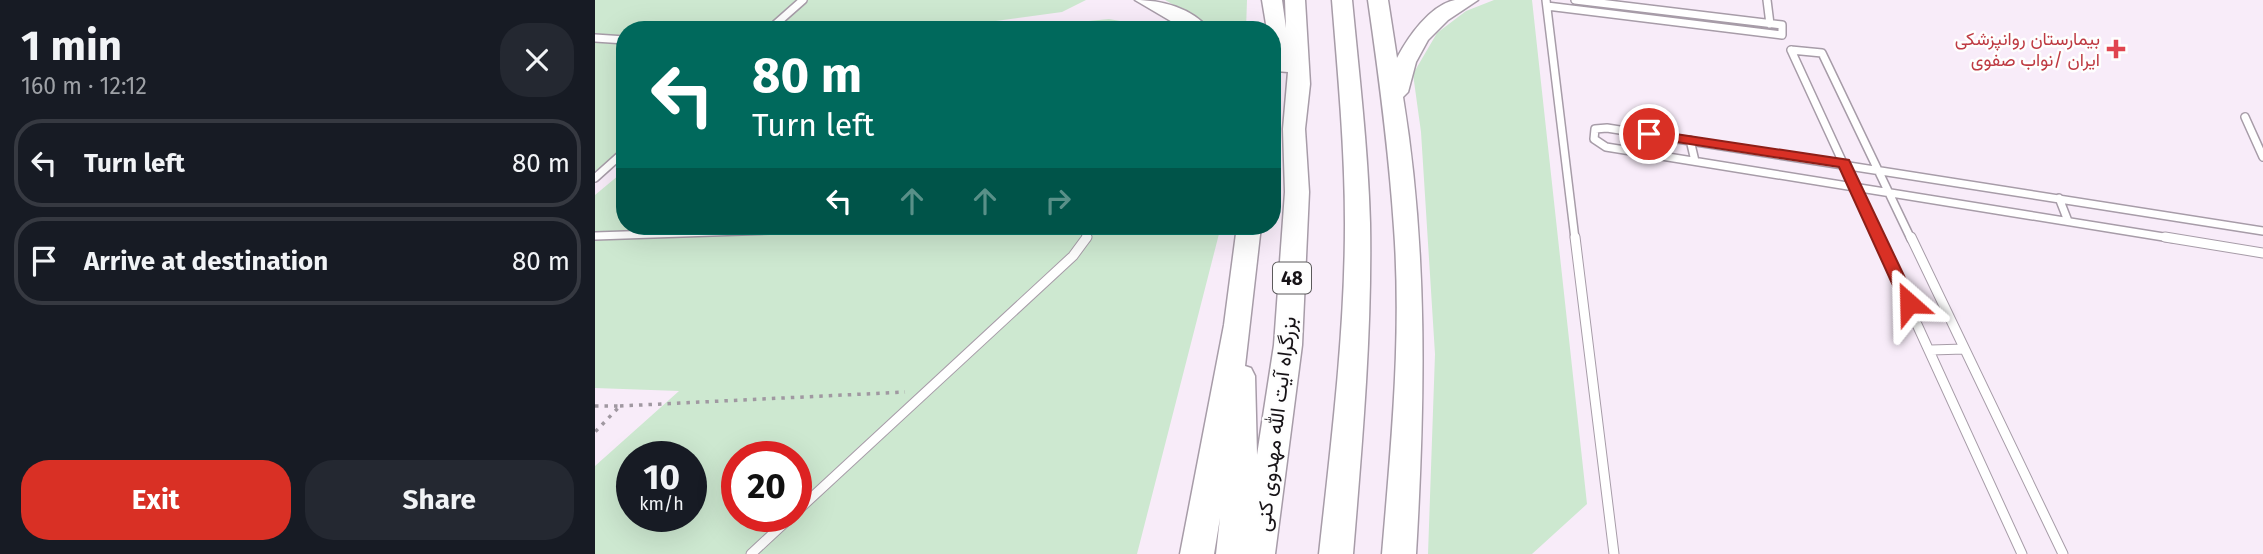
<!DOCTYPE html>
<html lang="en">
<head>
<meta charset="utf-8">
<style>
	:root { --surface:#171b24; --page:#242831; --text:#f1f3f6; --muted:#9ea1a6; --line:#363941; --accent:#d93025 }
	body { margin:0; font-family:"Fira Sans",Vazirmatn,sans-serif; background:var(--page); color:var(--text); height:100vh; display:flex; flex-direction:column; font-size:26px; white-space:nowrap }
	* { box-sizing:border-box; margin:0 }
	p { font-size:23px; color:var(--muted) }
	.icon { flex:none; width:38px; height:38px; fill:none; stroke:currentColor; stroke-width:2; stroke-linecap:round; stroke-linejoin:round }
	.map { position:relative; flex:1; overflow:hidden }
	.drawer { display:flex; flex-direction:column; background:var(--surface); width:595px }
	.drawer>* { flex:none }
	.top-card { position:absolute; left:21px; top:21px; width:665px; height:214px; border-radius:28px; box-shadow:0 7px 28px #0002; background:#00695c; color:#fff; overflow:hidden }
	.speed { position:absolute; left:21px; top:441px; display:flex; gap:14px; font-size:35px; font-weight:700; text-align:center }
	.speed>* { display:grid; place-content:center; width:91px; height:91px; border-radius:50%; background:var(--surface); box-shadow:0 7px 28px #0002; line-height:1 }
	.speed small { font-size:18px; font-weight:400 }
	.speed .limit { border:10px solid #d22; background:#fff; color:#111 }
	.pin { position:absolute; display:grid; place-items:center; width:60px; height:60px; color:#fff; margin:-30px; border:4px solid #fff; border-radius:50%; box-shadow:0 2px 7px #0007 }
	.me { position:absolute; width:77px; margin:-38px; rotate:335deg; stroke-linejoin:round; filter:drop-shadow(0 0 5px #0008) }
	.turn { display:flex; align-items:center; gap:24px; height:147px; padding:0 21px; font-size:32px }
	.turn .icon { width:91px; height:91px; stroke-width:2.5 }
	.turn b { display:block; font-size:49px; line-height:60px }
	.lanes { display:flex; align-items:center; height:66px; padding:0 21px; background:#0003; justify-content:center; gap:35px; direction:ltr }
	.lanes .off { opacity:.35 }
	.round { display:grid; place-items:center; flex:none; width:74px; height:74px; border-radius:28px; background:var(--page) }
	.head { display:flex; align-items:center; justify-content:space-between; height:119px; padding:0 21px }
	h1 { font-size:42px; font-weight:700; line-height:52px }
	.cta { display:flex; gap:14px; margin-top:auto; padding:14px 21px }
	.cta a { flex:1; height:80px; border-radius:28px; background:var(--accent); color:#fff; font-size:28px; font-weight:700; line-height:80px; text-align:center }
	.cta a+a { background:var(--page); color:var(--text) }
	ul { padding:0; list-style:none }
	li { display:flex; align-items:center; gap:21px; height:88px; margin:0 14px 10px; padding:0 7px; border:4px solid var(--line); border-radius:28px }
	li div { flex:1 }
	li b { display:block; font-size:26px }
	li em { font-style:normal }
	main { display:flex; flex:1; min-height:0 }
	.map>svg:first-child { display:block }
	.green { fill:#cde8d0; fill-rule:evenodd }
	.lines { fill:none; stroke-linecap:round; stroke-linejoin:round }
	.service-far1-casing { stroke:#a79ca8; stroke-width:10 }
	.service-casing { stroke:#a79ca8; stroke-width:11 }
	.trunk-casing { stroke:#a79ca8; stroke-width:3 }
	.path { stroke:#a098a1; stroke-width:3.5; stroke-dasharray:3.5 6; stroke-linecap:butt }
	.service-far1 { stroke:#fff; stroke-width:7 }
	.service { stroke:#fff; stroke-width:9 }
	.trunk { fill:#fff; fill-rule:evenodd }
	.route { fill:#d93025; stroke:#8d1f18; stroke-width:2 }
	.health-dot { fill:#e0444e; stroke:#fefefe; stroke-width:2.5 }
	.labels { text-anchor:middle; stroke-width:5; stroke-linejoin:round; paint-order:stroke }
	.far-health-label { font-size:18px; fill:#be3a42; stroke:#fefefe; text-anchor:end }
	.shield { fill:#fefefe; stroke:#5c5a5c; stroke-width:2 }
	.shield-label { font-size:19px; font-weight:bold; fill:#171317 }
	.street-label { font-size:21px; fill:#171317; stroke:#fefefe }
</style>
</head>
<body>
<main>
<section class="drawer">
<div class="head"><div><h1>1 min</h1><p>160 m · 12:12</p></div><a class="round"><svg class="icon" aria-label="close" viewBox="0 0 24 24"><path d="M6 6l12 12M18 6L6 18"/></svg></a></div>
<ul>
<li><svg class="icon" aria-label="left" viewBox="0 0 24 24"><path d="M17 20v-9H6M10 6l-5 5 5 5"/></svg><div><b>Turn left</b></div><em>80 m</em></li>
<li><svg class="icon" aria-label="arrive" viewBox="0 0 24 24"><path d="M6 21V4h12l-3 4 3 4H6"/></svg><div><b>Arrive at destination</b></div><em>80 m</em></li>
</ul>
<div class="cta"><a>Exit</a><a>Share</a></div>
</section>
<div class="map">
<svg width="1668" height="554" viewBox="0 0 1668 554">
	<rect width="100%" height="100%" fill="#f8ecf9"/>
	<path class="green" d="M0,0h491l-24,12 -133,18h-304v127l-30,26z
		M570,0h82l-1,30h-29z
		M899,0h38l55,504 -55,50h-104l7,-200 -14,-222 -8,-58 24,-41 29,-22z
		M514,19l61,11h-172z
		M30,170v56h596l-84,328h-542v-88l84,-75 -84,-3v-193zM37,457h59v59h-59zM142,457h59v59h-59z"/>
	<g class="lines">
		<g class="service-far1-casing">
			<path id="service-far1" d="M951,0l29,239
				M1172,0l3,24
				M952,6l235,29v-10l-207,-25
				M174,30l34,-30
				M0,38l30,2
				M1196,50l31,3 89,186
				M1196,50l87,189
				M1650,117l18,40
				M1095,140l5,21
				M0,178l30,-27
				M1464,198l9,23
				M483,226l8,5v8
				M0,236l291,-10
				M1581,239l-570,-92 -12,-8 1,-10 12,-1 656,103"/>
		</g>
		<g class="service-casing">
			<path id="service" d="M980,237l39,317
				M1282,237l145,317
				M1316,237l152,317
				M1570,237l98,16
				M1336,350l33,-1
				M201,512l277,-256 14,-19
				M156,554l41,-38"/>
		</g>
		<g class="trunk-casing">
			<path id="trunk" d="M540,0c27,0 57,8 75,30h-24z
				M667,0h20l4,28 -1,-28h20l5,84 -5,45 4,63 -7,153 -27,209h-59l4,-36 -6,36h-34l44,-229 13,-99h24l-16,140 6,2 4,8 2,79 17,-110 11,-153 -2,-63 5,-57 -12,-1 -3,-4 -1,-37h-5z
				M737,0h20c7,74 16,149 18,223 2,111 -8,221 -17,331h-34c12,-110 26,-220 26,-330 0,-75 -7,-149 -13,-224z
				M773,0h20l9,58c11,-21 33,-53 58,-58 7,0 15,0 23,0l-30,20 -20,20 -12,22 -8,30 -5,5c25,152 22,304 13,457h-34c9,-108 20,-217 12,-326 -5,-76 -15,-152 -26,-228z"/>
		</g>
		<path class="path" d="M0,406h25l-25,26
			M25,406l285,-14"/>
		<use href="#service-far1" class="service-far1"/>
		<use href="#service" class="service"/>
		<use href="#trunk" class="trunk"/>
	</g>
	<path class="route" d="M1054,130l200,30 68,143 -2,5h-12l-2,-5 -62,-136 -195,-30v-6z"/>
	<path class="health-dot" d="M1517.5 38.5h7v7h7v7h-7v7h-7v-7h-7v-7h7z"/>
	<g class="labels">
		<g class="far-health-label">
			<text x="1505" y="45">بیمارستان روانپزشکی<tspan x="1505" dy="21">ایران /نواب صفوی</tspan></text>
		</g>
		<rect class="shield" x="678" y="262.5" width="38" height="31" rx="5"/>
		<g class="shield-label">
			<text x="697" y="285">48</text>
		</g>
		<g class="street-label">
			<text transform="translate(681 424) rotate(-83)" y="7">بزرگراه آیت الله مهدوی کنی</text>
		</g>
	</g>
</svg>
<div class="speed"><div>10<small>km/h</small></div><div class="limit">20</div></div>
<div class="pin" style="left:1054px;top:134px;background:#d93025"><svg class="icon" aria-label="arrive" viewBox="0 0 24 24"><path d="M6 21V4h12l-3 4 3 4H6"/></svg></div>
<svg class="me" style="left:1314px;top:303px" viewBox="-20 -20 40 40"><path d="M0-17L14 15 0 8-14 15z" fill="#d93025" stroke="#fff" stroke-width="4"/></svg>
<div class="top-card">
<div class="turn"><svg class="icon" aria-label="left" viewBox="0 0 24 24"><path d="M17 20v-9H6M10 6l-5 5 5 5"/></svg><div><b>80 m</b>Turn left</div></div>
<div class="lanes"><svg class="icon" aria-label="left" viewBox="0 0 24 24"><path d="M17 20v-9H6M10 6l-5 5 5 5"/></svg><svg class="icon off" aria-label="ahead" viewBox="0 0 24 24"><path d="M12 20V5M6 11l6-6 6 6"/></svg><svg class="icon off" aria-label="ahead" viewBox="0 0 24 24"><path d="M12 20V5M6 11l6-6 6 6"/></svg><svg class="icon off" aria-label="right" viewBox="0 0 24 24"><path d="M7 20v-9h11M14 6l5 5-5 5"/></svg></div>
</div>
</div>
</main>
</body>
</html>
